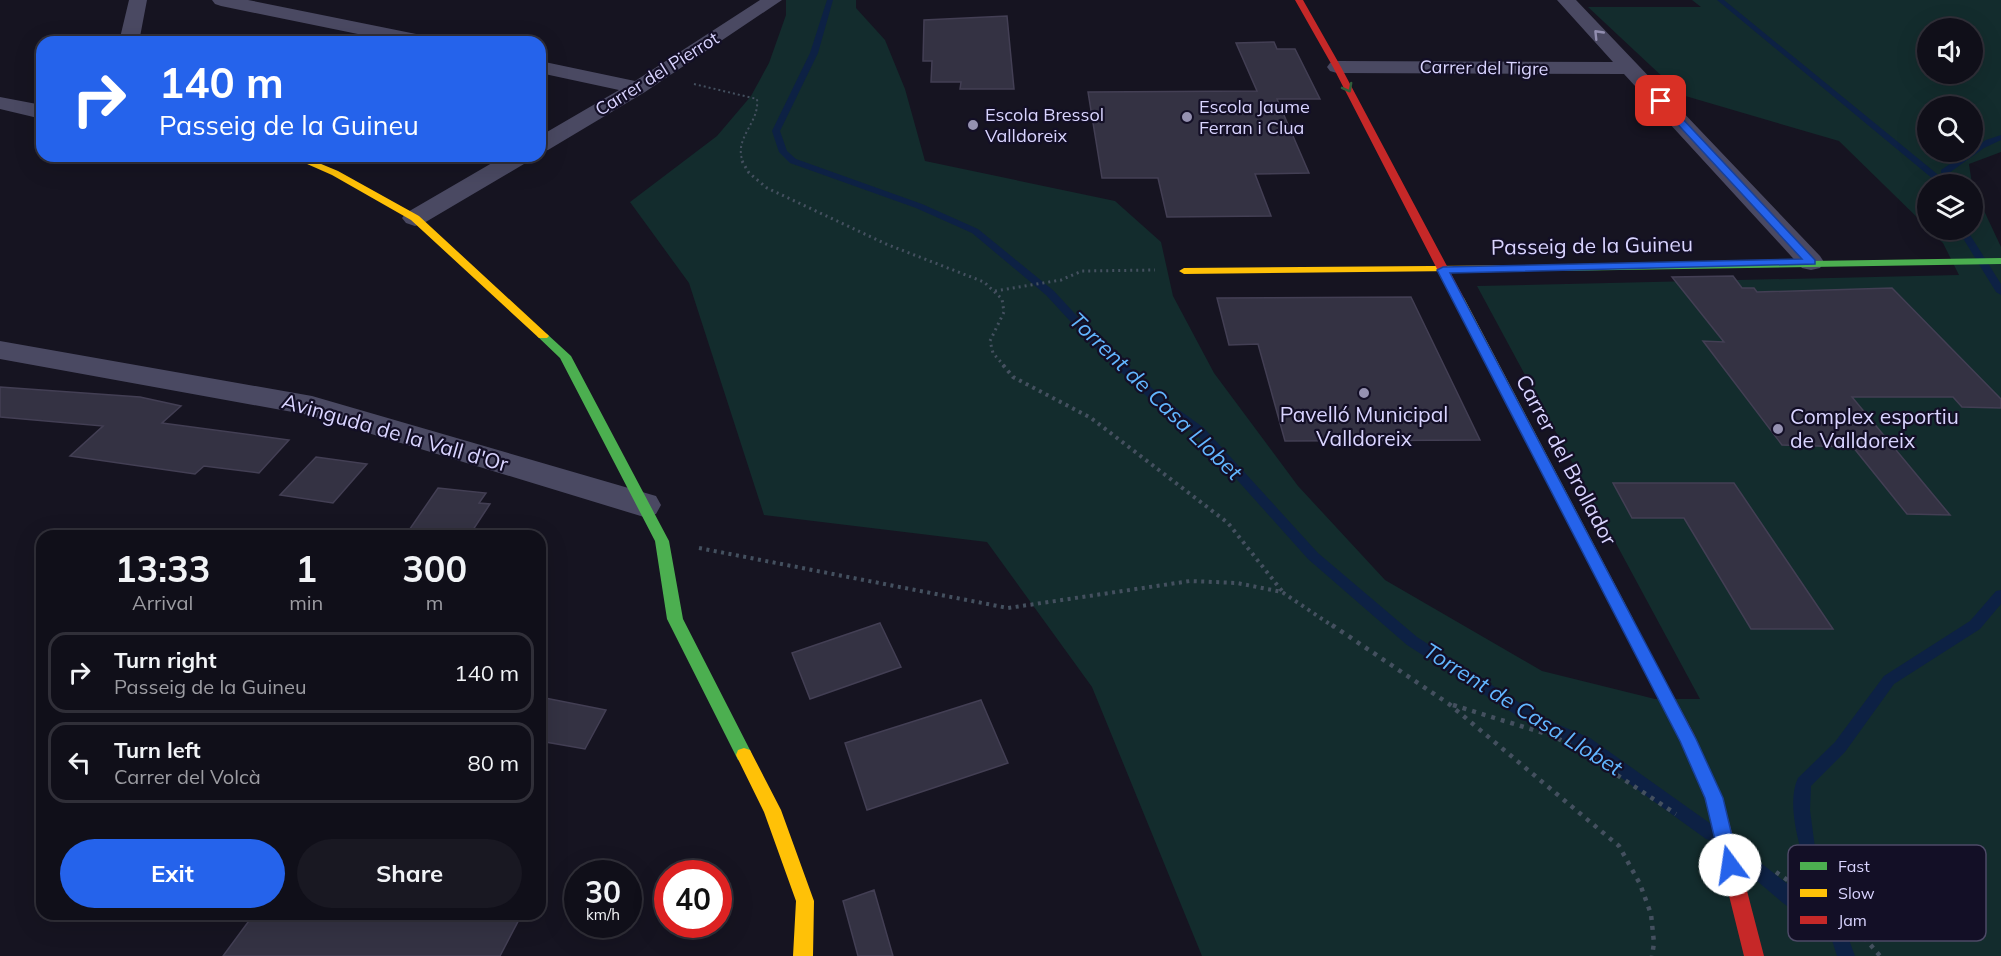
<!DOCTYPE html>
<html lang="en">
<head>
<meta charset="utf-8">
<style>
	:root { --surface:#100f19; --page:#191822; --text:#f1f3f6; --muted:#9c9ca2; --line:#302f38; --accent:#2563eb }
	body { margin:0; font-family:Mulish,sans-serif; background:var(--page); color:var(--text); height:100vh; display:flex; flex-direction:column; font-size:22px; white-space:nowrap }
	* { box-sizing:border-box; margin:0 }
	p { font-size:20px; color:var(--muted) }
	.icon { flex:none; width:33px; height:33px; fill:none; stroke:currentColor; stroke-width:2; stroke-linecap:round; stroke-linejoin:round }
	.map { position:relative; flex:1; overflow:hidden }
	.drawer { position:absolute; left:36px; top:530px; width:510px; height:390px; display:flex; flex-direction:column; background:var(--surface); border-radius:18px; box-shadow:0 6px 24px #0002,0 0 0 2px var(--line) }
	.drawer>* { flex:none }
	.banner { position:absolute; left:36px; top:36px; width:510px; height:126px; border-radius:18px; box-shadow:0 6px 24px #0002,0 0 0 2px var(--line); background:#2563eb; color:#fff; overflow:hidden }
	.tools { position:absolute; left:1917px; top:18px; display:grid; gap:12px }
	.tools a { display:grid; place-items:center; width:66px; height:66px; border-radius:50%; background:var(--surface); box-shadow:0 6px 24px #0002,0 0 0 2px var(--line); font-size:30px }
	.speed { position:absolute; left:564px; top:860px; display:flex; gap:12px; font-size:30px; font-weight:700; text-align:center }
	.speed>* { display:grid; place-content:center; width:78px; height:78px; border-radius:50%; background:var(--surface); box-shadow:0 6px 24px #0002,0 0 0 2px var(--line); line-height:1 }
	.speed small { font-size:15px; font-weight:400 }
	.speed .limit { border:9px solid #d22; background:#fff; color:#111 }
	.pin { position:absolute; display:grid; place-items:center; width:51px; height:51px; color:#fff; margin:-26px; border-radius:12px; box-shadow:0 3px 9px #0006 }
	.me { position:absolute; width:66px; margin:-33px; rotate:346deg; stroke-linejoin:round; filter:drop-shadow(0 0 4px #0008) }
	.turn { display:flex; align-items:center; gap:21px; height:126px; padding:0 24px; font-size:27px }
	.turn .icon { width:78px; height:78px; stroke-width:2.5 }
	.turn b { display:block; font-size:42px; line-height:51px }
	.eta { display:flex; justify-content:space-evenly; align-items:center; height:102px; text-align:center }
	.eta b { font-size:36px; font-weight:700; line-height:42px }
	.button { display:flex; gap:12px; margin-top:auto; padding:12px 24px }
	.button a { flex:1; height:69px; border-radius:36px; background:var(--accent); color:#fff; font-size:24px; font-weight:700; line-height:69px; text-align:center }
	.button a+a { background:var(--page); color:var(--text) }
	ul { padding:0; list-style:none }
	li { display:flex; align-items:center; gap:18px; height:81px; margin:0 12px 9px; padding:0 12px; border:3px solid var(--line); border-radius:18px }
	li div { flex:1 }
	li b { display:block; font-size:22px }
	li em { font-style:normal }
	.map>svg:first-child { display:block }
	.green { fill:#132c2d; fill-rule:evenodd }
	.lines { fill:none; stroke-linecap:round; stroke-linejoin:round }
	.stream { fill:#0d2144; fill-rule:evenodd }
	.building { fill:#343243; stroke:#433f54; stroke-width:1.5 }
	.path-far3 { stroke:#44505f; stroke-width:2; stroke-dasharray:2 3; stroke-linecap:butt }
	.path-far2 { stroke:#44505f; stroke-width:3; stroke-dasharray:2 4; stroke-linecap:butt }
	.path-far1 { stroke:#44505f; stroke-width:4; stroke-dasharray:3 4.5; stroke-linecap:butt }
	.path { stroke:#44505f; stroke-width:4.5; stroke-dasharray:4 6; stroke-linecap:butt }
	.street { fill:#4a4962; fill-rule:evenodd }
	.fast { fill:#4caf50; fill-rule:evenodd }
	.slow { fill:#ffc107; fill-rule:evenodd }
	.jam { fill:#c62828; fill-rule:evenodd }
	.oneway { stroke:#928eb0 }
	.oneway2 { stroke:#305f3b }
	.route { fill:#2563eb; stroke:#184099; stroke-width:1.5 }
	.poi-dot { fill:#9591b1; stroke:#130f26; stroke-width:2 }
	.labels { text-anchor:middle; stroke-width:4.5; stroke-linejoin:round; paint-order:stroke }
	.far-street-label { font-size:18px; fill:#d9d4ff; stroke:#130f26 }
	.far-poi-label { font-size:18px; fill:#d9d4ff; stroke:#130f26; text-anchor:start }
	.street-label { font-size:21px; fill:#d9d4ff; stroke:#130f26 }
	.poi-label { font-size:21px; fill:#d9d4ff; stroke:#130f26 }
	.water-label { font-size:22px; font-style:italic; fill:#62b6ff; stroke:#130f26 }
	.key { fill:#130f26; stroke:#4e4a67; stroke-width:1.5 }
	.key-label { font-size:16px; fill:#d9d4ff }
</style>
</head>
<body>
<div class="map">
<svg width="2001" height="956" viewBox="0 0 2001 956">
	<rect width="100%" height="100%" fill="#161421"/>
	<path class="green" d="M786,0h70v8l29,32 20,49 20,72 190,40 46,41 12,54 41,77 84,113 87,94 157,91 113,28h45l-223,-413 482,-11 -16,-32 -13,-13h42v-45l29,62v709h-799l-110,-269 -105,-145 -223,-27 -75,-232 -59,-81 87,-66 34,-40 18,-33 17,-48z
		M1692,0h309v152l-32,12 3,20h-44l-1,43 -88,-86 -157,-46 -94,-88h113zM1972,28v46h-44v-46zM1972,106v46h-44v-46z"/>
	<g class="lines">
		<path class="stream" d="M827,0h6l-15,53 -38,78 7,20 9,8 126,45 56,25 76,62 47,51 63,57 40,29 114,125 99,84 126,81 47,20 128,91 2,5 -2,5 -6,2 -6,-2 -126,-91 -47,-22 -126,-81 -99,-86 -112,-125 -40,-29 -63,-59 -47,-51 -74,-62 -56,-25 -126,-45 -11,-11 -7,-21 38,-78z
			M1717,0h7l218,178 -1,-8 27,-18h4v-3l14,-9 15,-5v5l-17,8 -35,25 3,11h-13z
			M1958,230h9l34,54v11l-5,-3z
			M2001,590v14l-21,25 -86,55 -49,68 -34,34 -1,24 5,38 40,108h-18l-6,-19 -48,-34 -47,-40 -2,-5 2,-5 6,-3 6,3 73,57c-11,-32 -39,-99 -23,-132l37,-36 49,-66 86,-55 26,-30z"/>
	</g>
	<path class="building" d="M1007,16l7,73h-54l1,-7h-30l1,-21h-9l1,-41z
		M1274,42l3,7h18l25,50h-43l32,74 -54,1 16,42 -104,1 -9,-39h-56l-14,-86 169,-1 -21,-48z
		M1733,276l9,12h12l3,4 135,-4 109,111v9l-39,-1 -9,-10h-101l98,118 -43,-1 -54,-67 -71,-2 -79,-104 21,1 -52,-65z
		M1411,297l69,143 -195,1 -27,-97 -29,1 -12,-47z
		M0,387l140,10 41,9 -19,17 127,17 -30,33 -55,-7 -9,8 -125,-18 33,-30 -103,-9z
		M316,457l51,7 -34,39 -53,-8z
		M1613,483h121l99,146h-82l-67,-111h-52z
		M438,488l48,5 -7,10 11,1 -21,32h-64z
		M880,623l21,44 -91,32 -18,-46z
		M540,697l66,13 -21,39 -45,-8z
		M981,700l27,63 -141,47 -22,-67z
		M874,890l19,66h-35l-15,-55z
		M254,914h162l34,7 4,-7h68l-22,42h-277z"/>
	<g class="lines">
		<path class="path-far3" d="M694,84l63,15c3,24 -24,39 -14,63"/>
		<path class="path-far2" d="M742,161l7,12 18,15 119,56 98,38 18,17 2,13 -14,29 3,12 12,14
			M995,291l66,-11 21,-9 73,-1"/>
		<path class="path-far1" d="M1003,365l10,12 78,41 137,105 54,68
			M699,548l309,60 182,-27 47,2 45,9 52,35"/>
		<path class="path" d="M1332,625l117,79 170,142 21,38 11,30 3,29 -2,13
			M1453,705l100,31 23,12 100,66
			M1776,872l81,57 23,27"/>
		<path class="street" d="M129,0h18l-8,42h-20z
			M212,0h36l178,36 7,2 3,4h-39l-176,-36 -6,-2z
			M760,0h22l-137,92 -97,58 -8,2v-16l79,-46 -79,-17v-12l95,20z
			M1557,0h19l244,256 4,6 -4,6 -9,2 -9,-2 -178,-194 -287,-1 -7,-2 -3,-4 3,-4 7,-2 276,1z
			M0,97l42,8v14l-42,-10z
			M504,156h29l-4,5 -105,62 -9,3 -9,-3 -4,-5 4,-5z
			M0,341l312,55 344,100 5,9 -5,9 -12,3 -335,-102 -309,-56z"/>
		<path class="fast" d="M2001,258v6l-445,7 -5,-3 5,-3z
			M543,332l4,2 24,22 98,185 14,78 67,131 2,5 -2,5 -6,2 -6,-2 -71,-141 -12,-78 -95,-183 -23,-22z"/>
		<path class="slow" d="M289,156h13l36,15 81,45 128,118 2,2 -2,2h-8l-128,-118 -79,-45z
			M1556,265l4,1v4l-376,4 -5,-3 5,-3z
			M1458,295l6,3 169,321 -3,4 -5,2 -5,-2 -3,-4 -165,-321z
			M744,748l6,2 31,60 33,91 -1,55h-20l3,-55 -32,-89 -28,-57 2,-5z"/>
		<path class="jam" d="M1295,0h8l38,67 123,231 -2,2h-8l-2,-2 -119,-231z
			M1625,613l5,2 64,119 29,65 41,157h-20l-39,-157 -24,-58 -64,-122 3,-4z"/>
	</g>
	<defs><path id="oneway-chevron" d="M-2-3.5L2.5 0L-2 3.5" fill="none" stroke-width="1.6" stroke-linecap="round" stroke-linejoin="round" transform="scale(1.5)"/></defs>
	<use class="oneway" href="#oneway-chevron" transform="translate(1598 34) rotate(-134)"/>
	<use class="oneway2" href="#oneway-chevron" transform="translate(1348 88) rotate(62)"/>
	<path class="route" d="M1658,99h6l151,161v4l-365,9 246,466 27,59 16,67 -3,6 -6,3 -7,-3 -2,-6 -16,-67 -25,-57 -243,-471 6,-3 359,-8 -144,-156z"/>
	<g class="poi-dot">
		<circle cx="1187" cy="117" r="6"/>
		<circle cx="973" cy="125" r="6"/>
		<circle cx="1364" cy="393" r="6"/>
		<circle cx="1778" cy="429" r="6"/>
	</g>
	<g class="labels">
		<g class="far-street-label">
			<text transform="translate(1484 68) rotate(1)" y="6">Carrer del Tigre</text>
			<text transform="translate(657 74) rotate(-32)" y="6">Carrer del Pierrot</text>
		</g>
		<g class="far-poi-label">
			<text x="1199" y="113">Escola Jaume<tspan x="1199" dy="21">Ferran i Clua</tspan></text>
			<text x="985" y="121">Escola Bressol<tspan x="985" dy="21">Valldoreix</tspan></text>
		</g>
		<g class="street-label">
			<text transform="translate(1592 246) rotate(-1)" y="7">Passeig de la Guineu</text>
			<text transform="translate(395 433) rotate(16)" y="7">Avinguda de la Vall d'Or</text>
			<text transform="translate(1566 460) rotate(62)" y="7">Carrer del Brollador</text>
		</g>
		<g class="poi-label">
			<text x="1364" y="422">Pavelló Municipal<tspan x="1364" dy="24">Valldoreix</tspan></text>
			<text x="1790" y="424" text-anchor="start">Complex esportiu<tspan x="1790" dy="24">de Valldoreix</tspan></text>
		</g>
		<g class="water-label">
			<text transform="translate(1156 396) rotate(44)" y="8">Torrent de Casa Llobet</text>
			<text transform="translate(1523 709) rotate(32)" y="8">Torrent de Casa Llobet</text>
		</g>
	</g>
	<rect x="1788" y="845" width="198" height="96" rx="9" class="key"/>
	<rect x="1800" y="862" width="27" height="8" fill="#4caf50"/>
	<rect x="1800" y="889" width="27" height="8" fill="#ffc107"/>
	<rect x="1800" y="916" width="27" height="8" fill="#c62828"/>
	<g class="key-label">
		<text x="1838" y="872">Fast</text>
		<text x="1838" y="899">Slow</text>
		<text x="1838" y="926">Jam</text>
	</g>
</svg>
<div class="tools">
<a><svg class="icon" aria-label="sound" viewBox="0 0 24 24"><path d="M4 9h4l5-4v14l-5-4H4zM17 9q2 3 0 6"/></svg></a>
<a><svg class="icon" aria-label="search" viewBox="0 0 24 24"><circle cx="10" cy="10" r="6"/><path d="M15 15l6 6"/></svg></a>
<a><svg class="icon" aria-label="layers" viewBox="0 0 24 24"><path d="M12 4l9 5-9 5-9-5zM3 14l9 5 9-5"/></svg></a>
</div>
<div class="speed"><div>30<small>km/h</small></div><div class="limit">40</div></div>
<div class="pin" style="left:1661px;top:101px;background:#d93025"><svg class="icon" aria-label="arrive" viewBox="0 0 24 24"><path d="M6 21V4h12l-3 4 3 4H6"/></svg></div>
<svg class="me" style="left:1730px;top:865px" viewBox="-20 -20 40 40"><circle r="19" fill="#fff"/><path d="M0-13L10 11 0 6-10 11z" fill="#2563eb"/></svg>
<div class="banner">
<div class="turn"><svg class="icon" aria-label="right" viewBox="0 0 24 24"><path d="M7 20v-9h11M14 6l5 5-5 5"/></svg><div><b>140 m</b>Passeig de la Guineu</div></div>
</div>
<section class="drawer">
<div class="eta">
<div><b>13:33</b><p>Arrival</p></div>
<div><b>1</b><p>min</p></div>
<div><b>300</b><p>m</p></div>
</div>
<ul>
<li><svg class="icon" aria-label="right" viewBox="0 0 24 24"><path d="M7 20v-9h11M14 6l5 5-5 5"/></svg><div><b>Turn right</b><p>Passeig de la Guineu</p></div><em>140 m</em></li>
<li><svg class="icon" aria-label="left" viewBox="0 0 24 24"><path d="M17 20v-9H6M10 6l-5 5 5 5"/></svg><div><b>Turn left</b><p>Carrer del Volcà</p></div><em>80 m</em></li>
</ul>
<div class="button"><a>Exit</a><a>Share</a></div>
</section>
</div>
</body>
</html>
